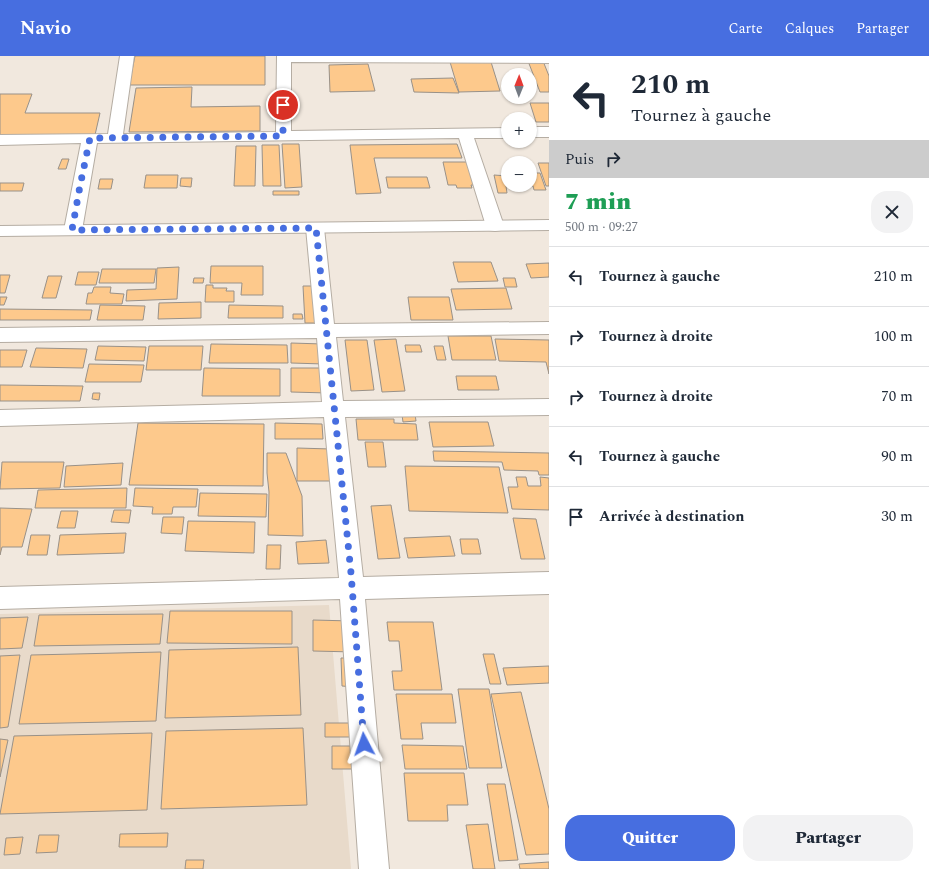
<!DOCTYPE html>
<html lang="fr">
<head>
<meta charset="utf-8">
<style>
	:root { --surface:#fff; --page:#f2f2f3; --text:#1f2937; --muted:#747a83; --line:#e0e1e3; --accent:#476ee0 }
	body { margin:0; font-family:Spectral,serif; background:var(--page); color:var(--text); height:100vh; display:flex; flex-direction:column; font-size:15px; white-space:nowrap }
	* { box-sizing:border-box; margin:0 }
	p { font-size:13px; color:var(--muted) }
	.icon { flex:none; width:22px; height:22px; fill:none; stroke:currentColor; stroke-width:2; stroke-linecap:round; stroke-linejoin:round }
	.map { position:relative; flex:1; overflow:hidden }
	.side { display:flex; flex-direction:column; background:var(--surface); width:380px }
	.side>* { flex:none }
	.guide { background:#fff; color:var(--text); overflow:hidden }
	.needle { width:26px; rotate:1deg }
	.fabs { position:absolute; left:501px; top:12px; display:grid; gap:8px }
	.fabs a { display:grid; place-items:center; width:36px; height:36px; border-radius:50%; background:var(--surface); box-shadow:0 1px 3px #0004; font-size:20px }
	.pin { position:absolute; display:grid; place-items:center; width:34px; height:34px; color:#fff; margin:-17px; border:2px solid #fff; border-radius:50%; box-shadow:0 1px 4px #0007 }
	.me { position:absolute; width:44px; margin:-22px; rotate:356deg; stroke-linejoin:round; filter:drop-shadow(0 0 3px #0008) }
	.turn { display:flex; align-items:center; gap:14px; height:84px; padding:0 16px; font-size:18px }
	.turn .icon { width:52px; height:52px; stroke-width:2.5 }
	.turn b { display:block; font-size:28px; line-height:34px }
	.then { display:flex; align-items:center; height:38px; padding:0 16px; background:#0003; gap:8px; font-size:15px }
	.round { display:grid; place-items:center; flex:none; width:42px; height:42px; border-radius:16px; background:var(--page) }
	.headline { display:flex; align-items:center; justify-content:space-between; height:68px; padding:0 16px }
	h1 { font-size:24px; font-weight:800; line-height:30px; color:#1e9e55 }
	.cta { display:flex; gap:8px; margin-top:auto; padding:8px 16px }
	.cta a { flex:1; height:46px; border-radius:16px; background:var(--accent); color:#fff; font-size:16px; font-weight:800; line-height:46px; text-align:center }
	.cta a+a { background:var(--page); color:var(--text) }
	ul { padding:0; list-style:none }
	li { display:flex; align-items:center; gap:12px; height:60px; padding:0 16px; border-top:1px solid var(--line) }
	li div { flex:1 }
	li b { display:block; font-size:15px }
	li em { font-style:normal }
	header { display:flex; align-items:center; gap:24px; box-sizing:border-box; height:56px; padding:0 20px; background:var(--accent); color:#fff }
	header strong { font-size:19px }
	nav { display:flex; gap:22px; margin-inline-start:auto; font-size:14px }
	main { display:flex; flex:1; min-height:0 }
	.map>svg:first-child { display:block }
	.built { fill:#e8daca }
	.building { fill:#fdc98c; stroke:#999188 }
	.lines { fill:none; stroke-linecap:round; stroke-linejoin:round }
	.street-casing { stroke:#b5ada3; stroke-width:2 }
	.secondary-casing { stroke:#b5ada3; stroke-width:2 }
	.street { fill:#fff; fill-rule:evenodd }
	.secondary { fill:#fff; fill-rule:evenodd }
	.route { stroke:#476ee0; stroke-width:7; stroke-dasharray:0 12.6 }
</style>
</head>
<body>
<header>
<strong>Navio</strong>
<nav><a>Carte</a><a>Calques</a><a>Partager</a></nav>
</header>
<main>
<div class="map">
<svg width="549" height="813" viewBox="0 0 549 813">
	<rect width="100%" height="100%" fill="#f1e8de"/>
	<path class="built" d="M329,549l22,264h-351v-255z"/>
	<path class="building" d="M135,0h130v29h-136z
		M528,5h15l6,15v16h-9z
		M450,6h41l9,29 -41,1z
		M368,8l7,27 -45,1 -1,-27z
		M453,22l6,15 -45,-1 -3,-13z
		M192,31l-1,20 69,-1v25l-131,1 7,-44z
		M0,38h32l-7,19h75l-5,22h-95z
		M530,47h19v19h-13z
		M282,88h17l3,43 -17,1z
		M457,88l5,14h-88l7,35 -25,1 -6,-49z
		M262,89h17l2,41h-18z
		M236,90h20l-1,40h-21z
		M62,103h7l-3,10h-8z
		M443,106h26l6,23h-4l1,3h-15l-1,-3h-8z
		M538,107h11v23h-3z
		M530,117h10l6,17h-12l-1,-4h-7l4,-1z
		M146,119h32l-1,13h-33z
		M494,119l14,1v9l5,1h-7l1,7h-9z
		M386,121h41l3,11h-42z
		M181,122h11l-1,9 -11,-1z
		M100,123h13l-2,10h-13z
		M0,127h24l-2,8h-22z
		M273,135h26v4h-26z
		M453,206h38l7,19 -40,1z
		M549,207v14l-18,1 -5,-14z
		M211,210h52v29h-22l1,-12h-32z
		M179,211l-2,32 -51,2 1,-11 29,-1 1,-21z
		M102,213h54l-2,14h-55z
		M78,216h21l-3,13h-21z
		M0,219h10l-5,18h-5z
		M48,220h14l-6,22h-14z
		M194,222h10l-1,5h-10z
		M503,222h12l2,9h-12z
		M206,229h7v3h14l-1,3h8v11h-29z
		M303,230h16l2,37h-16z
		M94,231h17l-1,6 14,1 -2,10h-36l2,-11h4z
		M506,232l6,21 -56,1 -5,-21z
		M0,241h7l-3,8h-4z
		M408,241h41l4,23h-42z
		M201,246v16l-43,1 1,-16z
		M100,249l45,1 -2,14h-46z
		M229,249l54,1v12h-55z
		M0,253l92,1 -2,10h-90z
		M293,258h9l1,5h-10z
		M448,280h43l5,24h-44z
		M396,283l9,52 -23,1 -8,-52z
		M495,283l54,1v34l-3,-12 -47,-1z
		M345,284h22l7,50 -23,1z
		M291,287l32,1 1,20 -33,-1z
		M211,288l76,1 1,18h-79z
		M405,289h15l2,7h-16z
		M98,290l48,1 -2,14 -49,-1z
		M149,290h54l-2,24h-55z
		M434,290h9l3,14h-9z
		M36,292l51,1 -4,19 -53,-1z
		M0,294h27l-5,17h-22z
		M89,308l55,1 -3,17h-56z
		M204,312l76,1v27h-78z
		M291,312h36l1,25 -37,-1z
		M456,320h40l3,14h-41z
		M0,329l83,1 -3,15h-80z
		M93,337h7l-1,7 -7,-1z
		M415,358l1,7 -13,1 -1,-7z
		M356,363h38v4l22,1 2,16h-60z
		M429,366h59l6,24 -61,1z
		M138,367l126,1 -1,62 -134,-1z
		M275,367l47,1 1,15h-48z
		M365,386h18l3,25h-18z
		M297,392l34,1 1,32h-35z
		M433,395l116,2v22h-10l-1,-4 -34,-1 -2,-8 -68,-1z
		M267,397h19l16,43 1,40 -35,-1 1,-43 -2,-19z
		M2,406h62l-4,26 -60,1z
		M123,407l-2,22 -57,2 2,-21z
		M405,410l94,1 9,46 -99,-2z
		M516,421h10l2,9h13l-1,-9 9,1v32l-37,-1 -4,-22h10z
		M127,432l-1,20h-91l3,-18z
		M135,432l63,1 -2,18h-23l-1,7h-20l1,-7 -20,-1z
		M200,437l67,1 -1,23 -68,-1z
		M391,449l9,53 -22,1 -7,-53z
		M0,452l32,1 -10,38h-20l-2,8z
		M114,454h17l-2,13 -18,-1z
		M61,455h17l-3,17h-18z
		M163,461h21l-2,17 -21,-1z
		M513,462l23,1 9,40h-24z
		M188,465l67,1 -1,31 -69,-2z
		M126,477l-2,20 -67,2 3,-20z
		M31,479h19l-3,20h-20z
		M450,480l5,20 -47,2 -4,-20z
		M460,483h18l3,15h-19z
		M326,484l3,23 -31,1 -2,-22z
		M267,489h14l-1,24h-14z
		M170,555h122v33l-125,-1z
		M163,558l-3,30 -126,2 5,-31z
		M28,561l-6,31 -22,1v-31z
		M313,564l39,1 2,31 -41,-1z
		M387,566h46l9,68h-48l-2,-19h10l-3,-30h-10z
		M298,591l3,68 -136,3 4,-68z
		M161,596l-5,69 -137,3 12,-69z
		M483,598h11l7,30h-11z
		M20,599l-12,72 -8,1v-72z
		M341,602h12l1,29 -12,-1z
		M549,610v17l-42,2 -4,-17z
		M458,633h31l13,79h-33z
		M521,636l28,117v45l-23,1 -35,-161z
		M396,638h56l4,29h-35l2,16h-22z
		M325,667h35l1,14h-36z
		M303,672l4,77 -146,4 5,-78z
		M152,677l-5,77 -147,4 14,-78z
		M0,683l8,1 -8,37z
		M402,689l61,1 4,23h-62z
		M332,690h24l1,23h-25z
		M404,717h60l4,32h-21l1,16h-40z
		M487,728h18l13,76 -19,1z
		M488,768l7,45h-22l-7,-44z
		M168,777l-1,14h-48l1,-13z
		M39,779h20l-2,17 -21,1z
		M23,781l-3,17 -16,1 2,-17z
		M186,804h18l-1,9h-18z
		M549,806v7h-29l-1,-5z"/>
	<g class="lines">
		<g class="street-casing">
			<path id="street" d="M120,0h14l-11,78 153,-2 1,-76h272v7l-258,-1v69l217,-3v10h-34l30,88 -3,4 -6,1 -6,-1 -3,-4 -27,-88 -362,5 -15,87 -3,4 -6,1 -6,-1 -3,-4 17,-87 -81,2v-10l108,-1z
				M530,71h19v10h-19z
				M315,167l6,1 3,4 10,96 215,-2v12l-213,3 7,64 206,-2v16l-204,2 18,160 186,-5v22l-184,5 24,270h-30l-19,-270 -340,10v-22l339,-9 -15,-161 -324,9v-16l322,-8 -5,-64 -317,4v-14l315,-4 -9,-96 3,-4z"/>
		</g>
		<g class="secondary-casing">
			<path id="secondary" d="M549,164v10l-549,6v-10z"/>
		</g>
		<use href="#street" class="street"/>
		<use href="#secondary" class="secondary"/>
	</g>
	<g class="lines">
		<path class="route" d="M283,49v31l-193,2 -10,48 -8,44 244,-2 35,345 13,171"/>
	</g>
</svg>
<div class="fabs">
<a><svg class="needle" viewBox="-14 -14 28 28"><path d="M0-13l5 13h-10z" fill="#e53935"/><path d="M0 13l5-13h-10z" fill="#747a83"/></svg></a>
<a>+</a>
<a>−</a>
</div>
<div class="pin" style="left:283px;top:49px;background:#d93025"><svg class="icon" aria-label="arrive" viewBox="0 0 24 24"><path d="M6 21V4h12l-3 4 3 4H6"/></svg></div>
<svg class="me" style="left:364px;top:688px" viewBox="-20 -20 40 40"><path d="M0-17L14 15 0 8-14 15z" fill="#476ee0" stroke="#fff" stroke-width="4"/></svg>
</div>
<section class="side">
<div class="guide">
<div class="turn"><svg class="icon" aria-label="left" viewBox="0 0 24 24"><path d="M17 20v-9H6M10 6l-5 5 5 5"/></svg><div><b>210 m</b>Tournez à gauche</div></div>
<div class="then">Puis<svg class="icon" aria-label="right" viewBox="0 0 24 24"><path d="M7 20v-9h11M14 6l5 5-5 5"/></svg></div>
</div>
<div class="headline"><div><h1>7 min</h1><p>500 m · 09:27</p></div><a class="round"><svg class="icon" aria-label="close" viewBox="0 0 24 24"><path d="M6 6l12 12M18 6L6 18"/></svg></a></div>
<ul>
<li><svg class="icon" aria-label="left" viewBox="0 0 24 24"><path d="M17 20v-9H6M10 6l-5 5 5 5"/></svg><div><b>Tournez à gauche</b></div><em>210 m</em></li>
<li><svg class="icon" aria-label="right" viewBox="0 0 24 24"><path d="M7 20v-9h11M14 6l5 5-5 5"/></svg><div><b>Tournez à droite</b></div><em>100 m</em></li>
<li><svg class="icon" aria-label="right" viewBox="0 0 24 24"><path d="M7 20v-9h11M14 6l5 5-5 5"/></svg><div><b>Tournez à droite</b></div><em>70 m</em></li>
<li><svg class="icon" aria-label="left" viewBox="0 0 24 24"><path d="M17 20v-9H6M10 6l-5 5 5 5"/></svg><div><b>Tournez à gauche</b></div><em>90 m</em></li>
<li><svg class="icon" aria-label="arrive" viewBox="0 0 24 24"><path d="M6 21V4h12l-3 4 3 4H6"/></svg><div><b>Arrivée à destination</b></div><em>30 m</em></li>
</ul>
<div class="cta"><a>Quitter</a><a>Partager</a></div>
</section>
</main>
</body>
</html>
